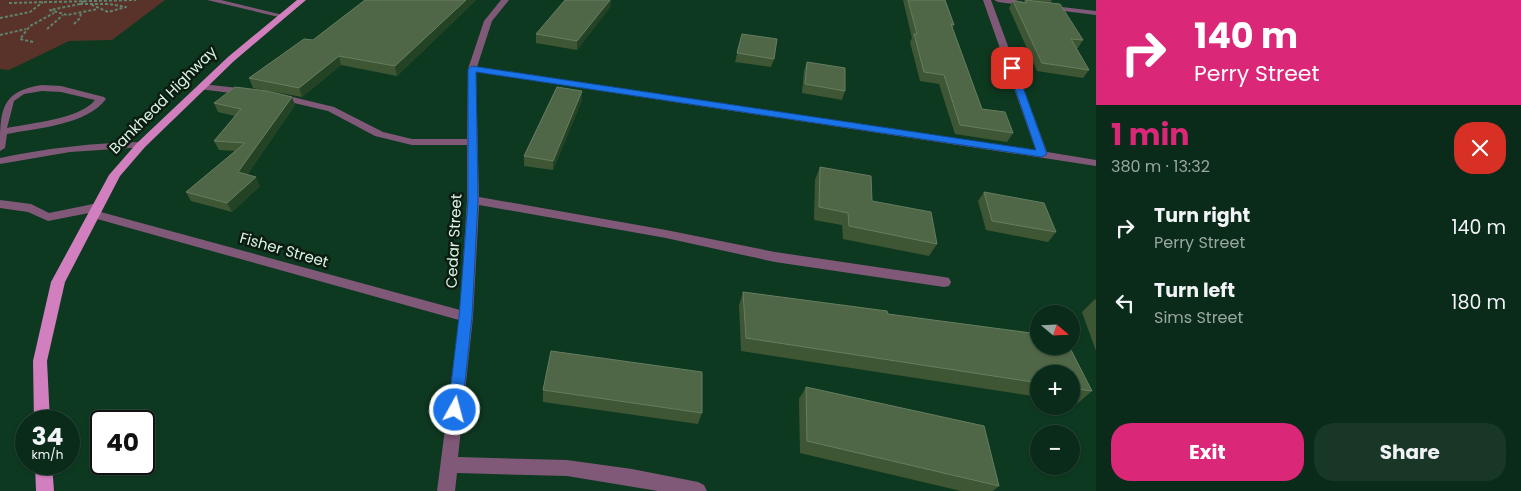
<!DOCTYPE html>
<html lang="en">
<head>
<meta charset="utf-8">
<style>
	:root { --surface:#0a2b19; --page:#183726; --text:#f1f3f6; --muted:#99a7a2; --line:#2a4738; --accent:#db2777 }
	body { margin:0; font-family:Poppins,sans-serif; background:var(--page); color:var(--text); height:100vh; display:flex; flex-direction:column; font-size:19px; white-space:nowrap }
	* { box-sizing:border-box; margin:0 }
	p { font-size:16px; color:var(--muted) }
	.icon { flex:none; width:28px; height:28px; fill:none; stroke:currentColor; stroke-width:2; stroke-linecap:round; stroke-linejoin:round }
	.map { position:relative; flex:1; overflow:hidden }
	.side { display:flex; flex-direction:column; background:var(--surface); width:425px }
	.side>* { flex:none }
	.hud { background:#db2777; color:#fff; overflow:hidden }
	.needle { width:32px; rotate:109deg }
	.fabs { position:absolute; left:1030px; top:305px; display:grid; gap:10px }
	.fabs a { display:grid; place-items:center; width:50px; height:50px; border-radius:50%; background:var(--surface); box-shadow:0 1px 4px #0004,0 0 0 1px var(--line); font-size:25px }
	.speed { position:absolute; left:15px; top:410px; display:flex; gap:10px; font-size:25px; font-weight:700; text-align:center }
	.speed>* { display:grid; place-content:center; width:65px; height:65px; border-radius:50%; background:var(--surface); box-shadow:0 1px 4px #0004,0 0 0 1px var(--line); line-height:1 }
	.speed small { font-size:12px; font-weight:400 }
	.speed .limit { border:2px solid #111; border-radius:8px; background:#fff; color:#111 }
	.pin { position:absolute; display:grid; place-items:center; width:42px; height:42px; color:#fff; margin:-21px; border-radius:10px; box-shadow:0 2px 8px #0006 }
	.me { position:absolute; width:55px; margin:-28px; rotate:7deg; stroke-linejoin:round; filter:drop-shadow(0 0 4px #0008) }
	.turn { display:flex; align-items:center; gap:18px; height:105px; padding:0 15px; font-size:22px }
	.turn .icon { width:65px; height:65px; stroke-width:2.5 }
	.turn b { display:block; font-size:35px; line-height:42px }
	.round { display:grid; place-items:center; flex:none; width:52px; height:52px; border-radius:20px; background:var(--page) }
	.headline { display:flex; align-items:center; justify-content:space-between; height:85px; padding:0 15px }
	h1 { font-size:30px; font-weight:700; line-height:38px; color:var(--accent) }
	.cta { display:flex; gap:10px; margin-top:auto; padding:10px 15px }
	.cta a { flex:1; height:58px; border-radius:20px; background:var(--accent); color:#fff; font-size:20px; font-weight:700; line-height:58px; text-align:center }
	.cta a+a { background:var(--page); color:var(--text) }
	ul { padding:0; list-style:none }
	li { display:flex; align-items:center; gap:15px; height:75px; padding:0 15px }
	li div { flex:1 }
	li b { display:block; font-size:19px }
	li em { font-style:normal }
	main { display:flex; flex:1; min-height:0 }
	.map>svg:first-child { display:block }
	.green { fill:#593329 }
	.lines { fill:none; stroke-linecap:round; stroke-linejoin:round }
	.path { stroke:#60836f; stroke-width:2; stroke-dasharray:3 2; stroke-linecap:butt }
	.minor { fill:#815978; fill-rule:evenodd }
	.major { fill:#d17fbf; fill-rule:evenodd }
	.wall { fill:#3f5634 }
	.shaded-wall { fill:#244325 }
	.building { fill:#506747; stroke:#667d5f }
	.route { fill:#1a73e8; stroke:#114b97 }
	.labels { text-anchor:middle; stroke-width:5; stroke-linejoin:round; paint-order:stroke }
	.street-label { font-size:15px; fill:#dcf3e3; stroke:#0b1c11 }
</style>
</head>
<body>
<main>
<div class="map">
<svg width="1096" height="491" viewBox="0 0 1096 491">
	<rect width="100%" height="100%" fill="#0e3921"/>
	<path class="green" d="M0,0h165l-53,40 -43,1 -60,29 -9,-1z"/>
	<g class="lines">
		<path class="path" d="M84,1l-4,3h29l17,3 -18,5 -18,-8
			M9,3l127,-3
			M80,4l-30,6 17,5 31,-6
			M0,18l30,-6 13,-10
			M74,24l6,-6 1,-5
			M47,29l16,-14
			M0,35l26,-6
			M33,42l-13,-3 10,-13 24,-13"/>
		<path class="minor" d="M207,0h14l66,16 -4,2z
			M501,0h8l-17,21 -15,46 559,84 -53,-151h8l56,152 49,8v6l-620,-94 3,125 187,33 109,22 169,25 5,1 2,4 -2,4 -5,1 -169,-25 -109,-24 -187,-33 -6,112 -15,140 109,3 65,9 66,13 6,3 3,6h-49l-91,-15 -110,-3 -2,18h-18l22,-171 -369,-103 -1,-4 -41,8 -20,-9 -28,-4v-8l31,4 18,9 49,-10 6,4 -7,4 363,99 7,-110v-55h-55l-37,-9 -47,-25 -55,-13 -2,-2 5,-3 58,14 49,25 29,7h55l1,-70 16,-48z
			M994,0h21l17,4 -4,2 -30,-4z
			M1045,5l51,6v4l-48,-6 -4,-2z
			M202,84l45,5 5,3 -5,3 -48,-6 -2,-2z
			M42,85l19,1 43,11 2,2c-19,26 -69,29 -99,35l-2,14 -5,3c0,-40 0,-60 42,-66zM42,91l19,1 34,8c-15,19 -64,23 -88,28l7,-27 10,-7z
			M141,142l4,1 1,2 -1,2 -75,5 -70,12v-6c47,-10 93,-15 141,-16z"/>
		<path class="major" d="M297,0h9l-72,61 -89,86 -25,29 -55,106 -18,79 3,60h-16l-1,-60 18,-79 58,-107 28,-32 91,-86z
			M35,464h17l2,27h-18z"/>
	</g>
	<path class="wall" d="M365,0h111l-79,76 -56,-11 -39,32 -49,-9 -4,-10 64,-38z
		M565,0h46l-1,7 -33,43 -41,-7v-9z
		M903,0h42l9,25 -2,4 30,80 31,24 -6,9 -52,-8 -16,-50 -19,-3 -10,-39 2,-4z
		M1025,0l58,40 -5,8h-2l13,22 -6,8 -46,-7 -28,-63 4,-7 11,1z
		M1029,0h23l-2,3z
		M742,34l32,25 -3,8 -36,-5z
		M807,62l38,29 -3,9 -40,-7 2,-22z
		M582,91v9l-29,70 -29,-4v-10z
		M214,103l81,2 -48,70 13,11 -28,26 -41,-11 -5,-9 49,-41 -16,-1 -5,-9 21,-25 -17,-4z
		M820,167l52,34 65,43 -8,12 -86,-17 -1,-14 -28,-5 1,-40z
		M984,192l72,40 -8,10 -62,-12 -8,-29z
		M743,292l144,19 1,3 151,20v12h30l23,45 -14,12 -7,-1v-28h-32v23l-298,-46 -2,-46z
		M1095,299l1,1v51l-14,-39z
		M806,387l193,99 -6,5h-32l-161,-38 -1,-54z
		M543,390l159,23 -4,11 -155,-22z"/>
	<path class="shaded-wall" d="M466,0h10l-79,76 -2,-10z
		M610,0h1l-1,7 -33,43v-9z
		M339,56l2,9 -39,32 -3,-9z
		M582,91v9l-29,70v-9z
		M292,97l3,8 -53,77 -4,-10z
		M256,177l4,9 -28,26 -5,-9z"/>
	<path class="building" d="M365,0h101l-71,66 -56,-10 -40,32 -50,-10 55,-39 9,1z
		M565,0h45l-33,41 -41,-7z
		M908,0h37l9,25 -3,-1 31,85 23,3 8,21 -53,-8 -16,-50 -20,-3 -10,-38h3z
		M1025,0l35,4 23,36 -12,-1 18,31 -47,-7 -29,-62 14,2z
		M742,34l35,5 -3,20 -37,-6z
		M807,62l38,6v23l-40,-7z
		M235,87l32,4 25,6 -54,75 18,5 -29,26 -41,-11 59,-49 -31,-2 27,-32 -27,-6z
		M557,87l25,4 -29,70 -29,-5z
		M820,167l51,9 1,25 59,11 6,32 -88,-18 -1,-13 -29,-6z
		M984,192l60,11 12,29 -64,-11z
		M743,292l144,19 1,3 151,20v12h30l23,45 -21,-3v-14h-32v9l-293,-45z
		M551,351l151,21v41l-159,-23z
		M806,387l178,39 15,60 -192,-45z"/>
	<path class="route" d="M472,66l564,84 -28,-82 4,-2 4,2 31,86 -5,3 -566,-85 2,128 -6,117 -10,93 -2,4 -5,2 -5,-2 -2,-4 11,-93 9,-117v-131z"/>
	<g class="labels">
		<g class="street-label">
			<text transform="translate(163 100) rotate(-45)" y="5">Bankhead Highway</text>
			<text transform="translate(454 241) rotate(-87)" y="5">Cedar Street</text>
			<text transform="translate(284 250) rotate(16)" y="5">Fisher Street</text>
		</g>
	</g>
</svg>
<div class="fabs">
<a><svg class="needle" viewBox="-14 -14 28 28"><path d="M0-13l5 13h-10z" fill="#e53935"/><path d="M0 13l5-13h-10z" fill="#99a7a2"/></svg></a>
<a>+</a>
<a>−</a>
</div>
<div class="speed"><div>34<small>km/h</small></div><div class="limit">40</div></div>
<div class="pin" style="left:1012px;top:68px;background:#d93025"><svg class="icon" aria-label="arrive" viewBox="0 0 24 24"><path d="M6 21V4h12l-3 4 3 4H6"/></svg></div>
<svg class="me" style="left:455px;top:410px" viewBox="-20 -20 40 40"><circle r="17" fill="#1a73e8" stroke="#fff" stroke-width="3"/><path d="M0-11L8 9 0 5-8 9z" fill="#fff"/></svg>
</div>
<section class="side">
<div class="hud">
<div class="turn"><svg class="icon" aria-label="right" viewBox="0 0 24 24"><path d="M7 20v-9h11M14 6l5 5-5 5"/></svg><div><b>140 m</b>Perry Street</div></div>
</div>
<div class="headline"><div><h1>1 min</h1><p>380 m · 13:32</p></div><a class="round" style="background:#d93025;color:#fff"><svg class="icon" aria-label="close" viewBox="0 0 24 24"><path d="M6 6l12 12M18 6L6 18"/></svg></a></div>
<ul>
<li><svg class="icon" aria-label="right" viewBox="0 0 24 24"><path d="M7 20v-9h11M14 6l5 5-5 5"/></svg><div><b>Turn right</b><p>Perry Street</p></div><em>140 m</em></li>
<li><svg class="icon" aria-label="left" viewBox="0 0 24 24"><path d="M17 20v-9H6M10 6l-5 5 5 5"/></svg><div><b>Turn left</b><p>Sims Street</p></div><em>180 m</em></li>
</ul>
<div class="cta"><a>Exit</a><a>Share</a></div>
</section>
</main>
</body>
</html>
